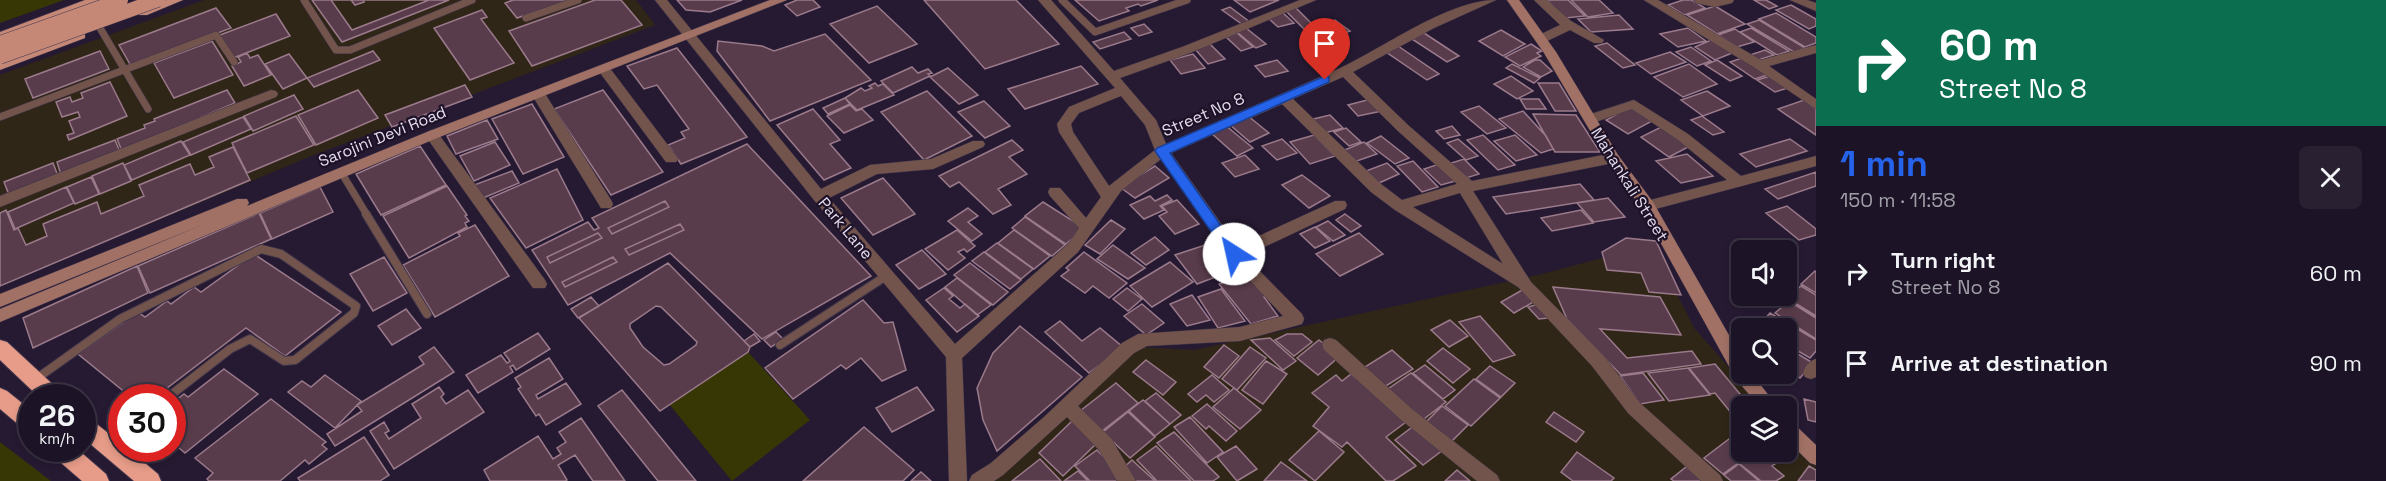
<!DOCTYPE html>
<html lang="en">
<head>
<meta charset="utf-8">
<style>
	:root { --surface:#1c1426; --page:#292132; --text:#f1f3f6; --muted:#a09ea7; --line:#3a3343; --accent:#2563eb }
	body { margin:0; font-family:"Space Grotesk",sans-serif; background:var(--page); color:var(--text); height:100vh; display:flex; flex-direction:column; font-size:22px; white-space:nowrap }
	* { box-sizing:border-box; margin:0 }
	p { font-size:20px; color:var(--muted) }
	.icon { flex:none; width:33px; height:33px; fill:none; stroke:currentColor; stroke-width:2; stroke-linecap:round; stroke-linejoin:round }
	.map { position:relative; flex:1; overflow:hidden }
	.sheet { display:flex; flex-direction:column; background:var(--surface); width:570px }
	.sheet>* { flex:none }
	.hud { background:#0b6e4f; color:#fff; overflow:hidden }
	.fabs { position:absolute; left:1731px; top:240px; display:grid; gap:12px }
	.fabs a { display:grid; place-items:center; width:66px; height:66px; border-radius:9px; background:var(--surface); box-shadow:0 3px 9px #0003,0 0 0 2px var(--line); font-size:30px }
	.speed { position:absolute; left:18px; top:384px; display:flex; gap:12px; font-size:30px; font-weight:700; text-align:center }
	.speed>* { display:grid; place-content:center; width:78px; height:78px; border-radius:50%; background:var(--surface); box-shadow:0 3px 9px #0003,0 0 0 2px var(--line); line-height:1 }
	.speed small { font-size:15px; font-weight:400 }
	.speed .limit { border:9px solid #d22; background:#fff; color:#111 }
	.pin { position:absolute; display:grid; place-items:center; width:51px; height:51px; color:#fff; margin:-62px -26px; border-radius:50% 50% 50% 0; rotate:-45deg; box-shadow:0 0 6px #0007 }
	.pin .icon { rotate:45deg }
	.me { position:absolute; width:66px; margin:-33px; rotate:325deg; stroke-linejoin:round; filter:drop-shadow(0 0 4px #0008) }
	.turn { display:flex; align-items:center; gap:21px; height:126px; padding:0 24px; font-size:27px }
	.turn .icon { width:78px; height:78px; stroke-width:2.5 }
	.turn b { display:block; font-size:42px; line-height:51px }
	.round { display:grid; place-items:center; flex:none; width:63px; height:63px; border-radius:9px; background:var(--page) }
	.head { display:flex; align-items:center; justify-content:space-between; height:102px; padding:0 24px }
	h1 { font-size:36px; font-weight:800; line-height:45px; color:var(--accent) }
	ul { padding:0; list-style:none }
	li { display:flex; align-items:center; gap:18px; height:90px; padding:0 24px }
	li div { flex:1 }
	li b { display:block; font-size:22px }
	li em { font-style:normal }
	main { display:flex; flex:1; min-height:0 }
	.map>svg:first-child { display:block }
	.commercial { fill:#302617 }
	.green { fill:#363705 }
	.building { fill:#593c4b; stroke:#9a7a8b; stroke-width:1.5; fill-rule:evenodd }
	.lines { fill:none; stroke-linecap:round; stroke-linejoin:round }
	.lane-far1-casing { stroke:#41354c; stroke-width:8 }
	.lane-casing { stroke:#41354c; stroke-width:10 }
	.street-casing { stroke:#41354c; stroke-width:1 }
	.secondary-casing { stroke:#41354c; stroke-width:1 }
	.primary-casing { stroke:#41354c; stroke-width:1 }
	.highway-casing { stroke:#41354c; stroke-width:2 }
	.lane-far1 { stroke:#72544c; stroke-width:7 }
	.lane { stroke:#72544c; stroke-width:8 }
	.street { fill:#72544c; fill-rule:evenodd }
	.secondary { fill:#a17165; fill-rule:evenodd }
	.primary { fill:#c58877; fill-rule:evenodd }
	.highway { fill:#e69c88; fill-rule:evenodd }
	.rail { stroke:#aea6b8; stroke-width:4; stroke-dasharray:3 5; stroke-linecap:butt }
	.primary-bridge-casing { stroke:#41354c; stroke-width:15; stroke-linecap:butt }
	.primary-bridge { stroke:#c58877; stroke-width:14 }
	.route { fill:#2563eb; stroke:#184099; stroke-width:1.5 }
	.labels { text-anchor:middle; stroke-width:4.5; stroke-linejoin:round; paint-order:stroke }
	.street-label { font-size:16px; fill:#e4dded; stroke:#1d1128 }
</style>
</head>
<body>
<main>
<div class="map">
<svg width="1816" height="481" viewBox="0 0 1816 481">
	<rect width="100%" height="100%" fill="#261a32"/>
	<path class="commercial" d="M204,0h432l19,25 -346,132 -309,129v-211z
		M1651,245l44,84 68,77h-21v46h44l1,-19 29,28v20h-834l154,-134 58,3 348,-76z"/>
	<path class="green" d="M0,0h64l-64,23z
		M748,352l62,68 -78,61 -63,-77z
		M0,442l51,39h-51z"/>
	<path class="building" d="M312,0h39l4,5 9,-3 -1,-2h86l-107,42z
		M331,0h98l-77,30z
		M513,0h57l-53,18 -12,-15z
		M595,0h26l21,25 -110,41 -23,-35z
		M677,0h65l-32,12 -24,-2z
		M797,0h16l7,7 -23,9 -12,-11z
		M924,0h92l43,44 -74,25z
		M1075,0h83l-17,6 -3,-2 -12,4 3,3 -30,10z
		M1234,0h45l-29,12z
		M1547,0h21l17,16 -20,2z
		M1571,0h28l14,13 -25,4z
		M1683,0h9l13,8 -21,7 -16,-10z
		M1754,0h12l11,6 -8,3z
		M1791,5l25,14v7l-7,3 -33,-19z
		M877,6l40,38 -48,19 -39,-39z
		M1715,6l30,18 -28,10 -30,-19z
		M1230,7l20,15 -7,3 -21,-15z
		M1295,7l20,20 -11,2 -19,-19z
		M216,8l15,20 -100,38 -12,-21z
		M482,10l5,7 -6,2 33,44 -44,17 -36,-52z
		M1283,13l11,10 -16,4 -11,-10z
		M1776,13l40,24v6l-11,4 -46,-28z
		M276,14l14,22 -57,22 -13,-23z
		M1619,15l14,14 -42,3 -13,-13z
		M1335,20l15,11 -29,11 -14,-11z
		M1759,20l46,28 -11,4 -47,-28z
		M1144,24l8,8 -13,4 -8,-8z
		M1246,28l20,16 -10,4 -19,-16z
		M1688,28l18,13 -28,6 -18,-13z
		M1751,28l38,23 -12,4 -37,-23z
		M1735,29l19,13 -17,5 -19,-12z
		M1501,30l24,14 -22,12 -24,-15z
		M1124,32l7,7 -31,10 -7,-7z
		M1237,33l16,14 -12,4 -15,-14z
		M1424,33l35,23 -12,6 -35,-23z
		M825,34l46,46 -101,41 -53,-70 1,-10 44,5 12,5z
		M1711,40l21,13 -17,7 -20,-13z
		M212,41l21,34 -59,23 -20,-35z
		M1607,43l28,22 -12,3 -28,-22z
		M1210,44l15,15 -17,5 -14,-16z
		M1531,44l11,7 -5,2 4,3 -21,10 -15,-9z
		M1398,46l41,28 -12,6 -41,-28z
		M1691,47l20,14 -14,5 -21,-14z
		M677,48l70,89 -66,27 -13,-19 17,-7 -4,-6 8,-3 -32,-44 -13,4 -17,-23z
		M1765,50l9,5 -16,5 -8,-5z
		M100,51l9,18 -76,29 -8,-19z
		M373,51l7,9 -66,27 -7,-9z
		M1670,52l16,10 -35,12 -15,-11z
		M247,53l3,5 8,-3 13,20 -27,11 -12,-20 9,-4 -3,-5z
		M289,54l18,24 -24,11 -18,-25z
		M1193,54l12,14 -24,6 -11,-14z
		M1742,58l25,17 -12,4 -25,-17z
		M1277,60l11,11 -23,6 -10,-11z
		M1535,60h5l12,11 -11,6 -18,-10z
		M1717,60l25,16 -12,5 -25,-16z
		M1512,64l28,14 -6,5 -28,-15z
		M1689,64l28,20 -34,13 -29,-20z
		M1081,66l17,18 -73,25 -17,-20z
		M912,67l6,6 10,-4 4,4 -4,1 2,2 -37,17 -12,-12z
		M948,68l30,27 -19,9 -29,-27z
		M1511,76l22,15 -16,8 -23,-15z
		M1770,76l18,12 -13,4 -18,-12z
		M110,82l17,34 -58,24 -2,-5 7,-2 -5,-12 11,-4 -2,-5 -16,5 -6,-15 14,-5 2,5 11,-4 -2,-5z
		M875,83l3,3 5,-2 11,11 -37,15 -12,-12 16,-10 4,3 7,-3 -3,-2z
		M1538,83h21l17,28h-21z
		M465,85l7,12 -80,30 -7,-12z
		M227,90l8,13 -113,48 -5,-12 28,-11 -1,-3 11,-4 -1,-2z
		M358,90l20,28 -62,27 -18,-30z
		M603,90l60,82 -52,23 -57,-86z
		M927,91l45,45 -48,24 -43,-48z
		M1707,91l23,15 -27,10 -22,-16z
		M294,95l9,14 -50,22 -9,-15z
		M845,98l5,6 -22,10 -5,-6z
		M1371,99l11,12 -24,5 -10,-11z
		M1520,99h19l7,10h-20z
		M1804,100l12,9v26l-38,-26z
		M984,101l26,25 -25,12 -27,-26z
		M532,104l32,53 -41,17 -31,-55z
		M850,105l6,6 6,-2 11,11 -29,13 -17,-17z
		M1479,106l27,22 -19,6 -26,-22z
		M1630,107l22,14 -24,13 -22,-14z
		M813,109l27,31 -10,4 21,24 -27,12 -47,-55z
		M1523,111l23,25 7,13 -12,4 -42,-34z
		M1533,114l43,1 24,37h-45z
		M1330,115l13,13 -22,6 -12,-14z
		M296,116l18,29 -67,28 -15,-30z
		M1248,116l21,17 -19,9 -21,-18z
		M1702,116l22,16 -11,3 -22,-15z
		M243,117l8,12 -60,26 -8,-13z
		M487,120l11,19 -42,15 -9,-18z
		M1225,125l28,23 -16,8 -27,-24z
		M1452,126l8,9 -16,4 -8,-8z
		M1661,127l29,19 -21,11 -28,-20z
		M1346,128l15,14 -12,4 -15,-14z
		M1314,135l21,21 -25,8 -20,-22z
		M1483,135l32,30 -17,5 -31,-30z
		M1515,135l22,20 -21,6 -22,-20z
		M1381,136l28,22 -14,6 -28,-21z
		M1282,139l15,14 -20,7 -15,-14z
		M1458,139l20,17 -12,4 -19,-17z
		M1790,139l17,12 -51,16 -16,-13z
		M115,140l5,12 -59,23 -4,-13z
		M1012,140l11,10 -14,7 18,17 -29,15 13,16 -18,9 -34,-32 -9,5 -11,-11z
		M181,141l9,14 -58,25 -8,-15z
		M495,142l15,23 -36,16 -14,-25z
		M1364,142l13,12 -23,8 -12,-11z
		M747,144l124,132 -109,63 -92,-86 -102,52 -36,-55 56,-28 6,8 5,-2 -7,-10zM665,201l4,6 -57,27 -4,-6zM680,224l4,6 -55,25 -4,-6zM598,233l4,5 -52,25 -3,-6zM613,257l4,5 -52,25 -3,-5z
		M420,146l26,39 -65,30 -25,-41z
		M233,147l17,33 -250,106v-73l6,-3 8,20 4,-2 8,17 21,-9 -4,-12 54,-22 4,12 43,-18 -5,-11 51,-21 5,11 19,-8 -5,-10z
		M1687,154l26,22 -32,7 -25,-22z
		M1245,155l14,14 -24,8 -13,-14z
		M1464,159l15,15 -16,5 -15,-15z
		M1413,161l25,26 -16,5 -25,-26z
		M53,163l5,13 -49,19 -5,-13z
		M123,163l8,18 -31,13 -8,-18z
		M1387,163l12,11 -20,9 -13,-12z
		M1442,163l17,17 -18,5 -17,-16z
		M1155,166l14,12 -34,20 -15,-11z
		M557,169l26,51 -57,28 -36,-50z
		M512,171l7,12 -36,15 -9,-13z
		M1816,172v14l-38,13 -13,-10z
		M1302,175l28,21 -21,12 -27,-23z
		M91,177l8,17 -24,10 -8,-17z
		M883,178l32,36 -42,21 -32,-37z
		M1580,184l14,16 -88,14 -13,-17z
		M447,186l20,29 -2,1 4,5 -4,2 2,4 -58,31 -26,-42z
		M66,187l8,16 -59,26 -7,-17z
		M320,187l13,25 -61,27 -12,-26z
		M1167,195l5,5 -12,6 4,4 -20,9 -14,-14 20,-9 5,5z
		M1608,198l17,19 -31,5 -17,-19z
		M1177,200l22,24 -24,10 -16,-18 8,-4 -5,-6z
		M665,201l4,6 -57,27 -4,-6z
		M1043,202l41,26 -18,16 -41,-28z
		M1787,206l29,23v6l-17,5 -33,-27z
		M968,208l10,8 -10,6 14,12 -10,7 -24,-20z
		M1581,210l12,13 -41,8 -11,-13z
		M259,213l12,26 -121,54 -12,-27z
		M1345,214l16,12 -10,6 -15,-12z
		M1025,217l40,28 -13,11 -40,-28z
		M1111,220l14,9 -25,25 -15,-9z
		M1328,221l17,14 -12,6 -17,-14z
		M680,224l4,6 -55,25 -4,-6z
		M475,225l34,51 -74,41 -32,-52 57,-29 -2,-3z
		M1315,227l15,14 -15,7 -15,-14z
		M957,230l18,16 -8,6 -3,-3 -6,3 7,6 -17,12 -23,-21z
		M1014,230l36,26 -16,13 -36,-26z
		M598,233l4,5 -52,25 -3,-6z
		M1359,233l24,21 -43,22 -24,-22z
		M1155,237l14,13 -23,15 -15,-12z
		M1626,238l30,3 25,54 -32,-3 -8,-19 -34,-3 -5,-18z
		M997,243l36,26 -12,10 -36,-27z
		M1211,243l23,27 -37,14 -22,-29z
		M1113,245l32,23 -17,11 -31,-20z
		M922,250l24,24 -27,15 -23,-24z
		M984,252l37,28 -11,9 -38,-28z
		M1084,252l43,31 -18,15 -16,-12 -8,7 -24,-17 8,-6 -3,-2z
		M254,254l87,58 -56,44 -39,-28 -92,70h-22l-54,-44 60,-42 7,5 22,-16 4,3 23,-17 7,5z
		M384,257l23,36 -34,18 -23,-37z
		M613,257l4,5 -52,25 -3,-5z
		M1170,262l23,20 -41,25 -22,-21z
		M668,263l82,84 -2,5 -88,59 -81,-93zM656,306l5,1 36,35 -1,3 -27,19 -5,1 -21,-18 -13,-19v-4z
		M970,263l38,29 -15,13 -39,-30z
		M137,266l11,27 -115,55 -10,-30z
		M1815,271l1,1v21l-15,-9z
		M1251,272l18,23 -5,2 14,19 -27,8 -32,-40z
		M957,278l34,27 -14,10 -32,-28z
		M1801,286l15,9v21l-29,-18z
		M1553,287l107,10 21,38 -81,-6 27,29 65,-7 9,13 -80,11 -54,-56z
		M944,288l9,8 -4,3 11,9 5,-4 14,12 -22,16 -31,-32z
		M1127,288l15,11 -14,12 -15,-12z
		M1221,289l24,32 -27,7 -20,-31z
		M1524,289l13,11 -23,13 -13,-11z
		M1192,295l18,25 -23,6 -17,-22z
		M591,297l8,9 -21,12 -7,-9z
		M863,300l21,23 9,-1 13,48 -24,11 -21,-23 -15,11 -5,-4 -48,34 -28,-31z
		M1789,301l27,17v21l-41,-26z
		M1142,304l22,19 -18,12 -22,-19z
		M1538,304l11,14 -10,1 -11,-12z
		M406,309l15,19 -29,17 -14,-19z
		M1770,313l46,27v11l-6,7 -24,-14v-16l-28,-1z
		M1480,316l35,39 -22,7 -34,-40z
		M1450,320l18,16 -19,11 -18,-17z
		M1060,321l22,20 18,-13 23,19 -34,26 -44,-41z
		M1020,326l62,51 -85,74 -14,-31 -6,-32 16,-35z
		M776,332l7,7 -12,8 -7,-7z
		M538,333l12,16 -34,21 -3,-5 -3,2 3,5 -35,21 -12,-18 35,-20 6,8 3,-2 -6,-8z
		M754,334l6,7 -10,6 -6,-6z
		M1287,334h15l10,8 -18,14 -19,-16z
		M1270,338l26,23 -13,9 -32,-30z
		M1319,340l21,16 -22,19 -21,-17z
		M1224,345l15,11 -20,22 -15,-11z
		M434,347l20,25 -119,74 -8,-12 35,-23 -5,-6 67,-41 -5,-7z
		M1250,347l16,11 -29,32 -15,-11z
		M1786,347l27,16 -13,15 -14,-9z
		M1443,348l27,21 -17,14 -26,-22z
		M1392,350l21,19 -32,20 -21,-19z
		M549,358l14,21 -27,16 2,4 28,-16 15,21 -35,21 -7,-11 -3,2 -18,-27 3,-2 -6,-9z
		M1146,360l30,22 -13,13 -30,-23z
		M1266,361l21,13 -24,30 -21,-14z
		M1715,364l35,42h-8v6l-10,2 -17,-21 -5,1 -21,-26z
		M1425,365l30,25 -12,9 -30,-26z
		M1490,366l25,17 -14,14 -25,-18z
		M1688,368l22,27 -41,6 -21,-28z
		M224,369l34,25 -73,59 -13,-11v-39l12,-9 4,3z
		M1411,373l35,29 -26,20 -35,-31z
		M1643,373l21,27 -24,4 -20,-28z
		M1351,374l55,48 -20,15 30,29 -23,15h-7l-39,-39 -5,5 -29,-21 16,-19 -17,-14 24,-18 6,6z
		M325,375l36,26 -26,27 -47,-36 14,-11 9,6z
		M1212,375l17,15 -15,12 -8,-7 -9,7 -9,-8z
		M1474,379l26,19 -29,28 -26,-20z
		M1116,383l22,20 -36,28 -22,-20z
		M439,387l5,7 -3,3 5,7 22,-14 16,22 -90,57 -24,-38 14,-9 5,9 -4,2 4,6 32,-21 -9,-14z
		M917,387l17,23 -42,22 -16,-24z
		M1234,388l27,22 -21,19 -27,-22z
		M622,390l74,91h-38l-60,-75z
		M1156,393l25,22 -11,9 -25,-23z
		M271,399l55,43 -4,3 5,4 -18,15 -4,-4 -25,21h-71l-2,-2 6,-6 -18,-15z
		M1804,399l12,3v20l-8,-2z
		M1143,400l27,24 -15,12 -26,-25z
		M1207,404l30,27 -11,10 -17,-15 -3,3 -14,-13z
		M1442,406l26,19 -18,18 -25,-20z
		M1128,412l27,25 -25,21 -27,-26z
		M1554,412l30,20 -8,10 -30,-20z
		M1742,413v18l-12,-10 3,-6z
		M1190,417l33,35 -16,11 -33,-36z
		M581,418l44,63h-32l-18,-26 -17,10 9,15 -2,1h-75l-6,-11 54,-34 15,23 8,-5 -4,-6 9,-6 -7,-10z
		M1072,421l25,22 -34,33 -24,-23z
		M1415,425l28,25 -20,15 -28,-25z
		M864,427l50,43 -11,11h-100z
		M1319,431l25,21 -29,29 -26,-21z
		M1174,432l45,45 -6,4h-19l-37,-38z
		M1737,433l5,3v16h11l-30,22 -19,-16z
		M364,437l25,38 -9,6h-80l-2,-3z
		M1156,446l35,35h-34l-20,-21z
		M1236,446l21,23 -20,12 -20,-24z
		M1097,450l27,27 -5,4h-29l-15,-15z
		M1577,452l37,26 -3,3h-38l-12,-9z
		M1756,452h14l11,8 -9,6 12,10 -8,5h-15l-21,-17z
		M1040,459l21,22h-49z
		M1132,460l23,21h-22l-12,-11z
		M1281,462l26,19h-43z
		M1739,464l20,17h-28l-7,-6z
		M1809,466l7,4v11h-18z
		M1686,467l18,14h-30l-3,-2z
		M1457,470l13,11h-25z
		M1078,471l10,10h-24z
		M921,472l10,9h-20z"/>
	<g class="lines">
		<g class="lane-far1-casing">
			<path id="lane-far1" d="M304,0l32,50h14l122,-50
				M1062,0l33,32 92,-32
				M526,18l52,-18
				M100,28l48,81
				M0,117l216,-82 18,27
				M341,172l26,43"/>
		</g>
		<g class="lane-casing">
			<path id="lane" d="M366,214l61,100
				M780,345l106,-69
				M36,379l84,-60 141,-70 20,5 75,52 -2,7 -59,47 -11,1 -34,-22 -20,10 -63,49
				M108,443l14,-10"/>
		</g>
		<g class="street-casing">
			<path id="street" d="M655,0h12l154,189 49,-24 61,-6 42,-18h10l2,3 -2,3 -50,22 -56,5 -48,24 126,146 113,-100 11,-16 -29,-32 -2,-4 2,-4h10l26,30 15,-21 -42,-65 -2,-8 12,-17 46,-19 -77,-88h13l63,71 68,-24 118,-47h16l-126,53 -70,25 36,42 10,24c57,-25 115,-49 172,-75 44,-20 110,-69 158,-69l-62,28 -81,44 55,53 64,56 141,-28 5,2 2,3 -7,5 -140,28 58,91 73,74 36,47 80,72 3,6h-22l-73,-68 -36,-47 -74,-79 -123,-77 -24,-18 -89,-88 -111,49 66,93 98,-45h10l2,4 -2,4 -100,47 57,58 2,5 -2,5 -62,17 -93,5 -13,7 -56,53 33,32 25,43h-19l-18,-31 -32,-33 -64,58 -9,6h-25l3,-6 19,-12 53,-46 78,-74 16,-9 102,-7 43,-11 -54,-58 -68,-99 -40,32 -43,61 -116,106 5,123h-18l-3,-124 -132,-157zM1343,77l55,54 59,53 -55,16 -21,-16 -88,-85zM1121,96l24,29 10,25 -46,36 -36,-54 -2,-8 8,-11zM1460,193l43,71 -90,-57z
				M1534,0h13l24,21 33,19 -2,3h-8l-24,-13 -25,12h-8l-2,-3 2,-3 23,-11z
				M1644,0h14l103,60 55,-15v8l-47,13 47,33v10l-61,-41z
				M1694,0h40l-2,3 -17,4 -19,-4z
				M1790,0h17l9,3v8z
				M604,66l5,1 67,89 2,3 -2,3h-10l-68,-92z
				M271,90l5,1 2,3 -2,3 -276,110v-11z
				M539,91l5,1 67,108 2,4 -2,4h-10l-69,-113z
				M1634,100l54,34 53,42 75,-20v10l-168,45 -5,-1 -2,-4 2,-4 84,-22 -49,-40 -46,-31 -42,15 -7,-5 2,-3z
				M432,130l5,2 108,148 2,4 -2,4h-12l-106,-150 -2,-3 2,-3z
				M1330,338l6,2 76,69 85,66 3,6h-23l-77,-62 -76,-69 -2,-5 2,-5z
				M1816,359v18l-5,2 -6,-2 -2,-5c3,-7 6,-11 13,-13z"/>
		</g>
		<g class="secondary-casing">
			<path id="secondary" d="M770,0h17l-350,138 -437,184v-13l207,-86 -207,84v-13l237,-95h10l2,4 -2,3 180,-74z
				M1507,0h12l37,52 62,103 35,47 89,156v16h10l25,32h-18l-23,-27 -94,-170 -34,-48 -64,-108z
				M1786,420l6,2 24,23v20l-6,-2 -24,-24z"/>
		</g>
		<g class="primary-casing">
			<path id="primary" d="M85,0h17l-102,40v-8z
				M166,0h17l-36,15h-8l-2,-3z
				M81,31l4,1v6l-85,32v-9z"/>
		</g>
		<g class="highway-casing">
			<path id="highway" d="M0,340l7,2 54,50 3,6h-24l-40,-38z
				M0,388l7,3 25,20v22l-7,-3 -25,-21z
				M82,415l7,3 33,26v4h5l31,26 3,7h-27l-52,-44z
				M50,448h26l30,26 3,7h-27l-30,-26z"/>
		</g>
		<use href="#lane-far1" class="lane-far1"/>
		<use href="#lane" class="lane"/>
		<use href="#street" class="street"/>
		<use href="#secondary" class="secondary"/>
		<use href="#primary" class="primary"/>
		<use href="#highway" class="highway"/>
		<path class="rail" d="M0,38l108,-38"/>
		<g class="primary-bridge-casing">
			<path id="primary-bridge" d="M0,43l121,-43
				M0,57l158,-57"/>
		</g>
		<use href="#primary-bridge" class="primary-bridge"/>
	</g>
	<path class="route" d="M1325,76l4,1v5l-159,71 71,101 -7,5 -5,-2 -74,-106 2,-3z"/>
	<g class="labels">
		<g class="street-label">
			<text transform="translate(1203 114) rotate(-23)" y="6">Street No 8</text>
			<text transform="translate(382 136) rotate(-22)" y="6">Sarojini Devi Road</text>
			<text transform="translate(1630 184) rotate(58)" y="6">Mahankali Street</text>
			<text transform="translate(846 228) rotate(50)" y="6">Park Lane</text>
		</g>
	</g>
</svg>
<div class="fabs">
<a><svg class="icon" aria-label="sound" viewBox="0 0 24 24"><path d="M4 9h4l5-4v14l-5-4H4zM17 9q2 3 0 6"/></svg></a>
<a><svg class="icon" aria-label="search" viewBox="0 0 24 24"><circle cx="10" cy="10" r="6"/><path d="M15 15l6 6"/></svg></a>
<a><svg class="icon" aria-label="layers" viewBox="0 0 24 24"><path d="M12 4l9 5-9 5-9-5zM3 14l9 5 9-5"/></svg></a>
</div>
<div class="speed"><div>26<small>km/h</small></div><div class="limit">30</div></div>
<div class="pin" style="left:1325px;top:80px;background:#d93025"><svg class="icon" aria-label="arrive" viewBox="0 0 24 24"><path d="M6 21V4h12l-3 4 3 4H6"/></svg></div>
<svg class="me" style="left:1234px;top:254px" viewBox="-20 -20 40 40"><circle r="19" fill="#fff"/><path d="M0-13L10 11 0 6-10 11z" fill="#2563eb"/></svg>
</div>
<section class="sheet">
<div class="hud">
<div class="turn"><svg class="icon" aria-label="right" viewBox="0 0 24 24"><path d="M7 20v-9h11M14 6l5 5-5 5"/></svg><div><b>60 m</b>Street No 8</div></div>
</div>
<div class="head"><div><h1>1 min</h1><p>150 m · 11:58</p></div><a class="round"><svg class="icon" aria-label="close" viewBox="0 0 24 24"><path d="M6 6l12 12M18 6L6 18"/></svg></a></div>
<ul>
<li><svg class="icon" aria-label="right" viewBox="0 0 24 24"><path d="M7 20v-9h11M14 6l5 5-5 5"/></svg><div><b>Turn right</b><p>Street No 8</p></div><em>60 m</em></li>
<li><svg class="icon" aria-label="arrive" viewBox="0 0 24 24"><path d="M6 21V4h12l-3 4 3 4H6"/></svg><div><b>Arrive at destination</b></div><em>90 m</em></li>
</ul>
</section>
</main>
</body>
</html>
